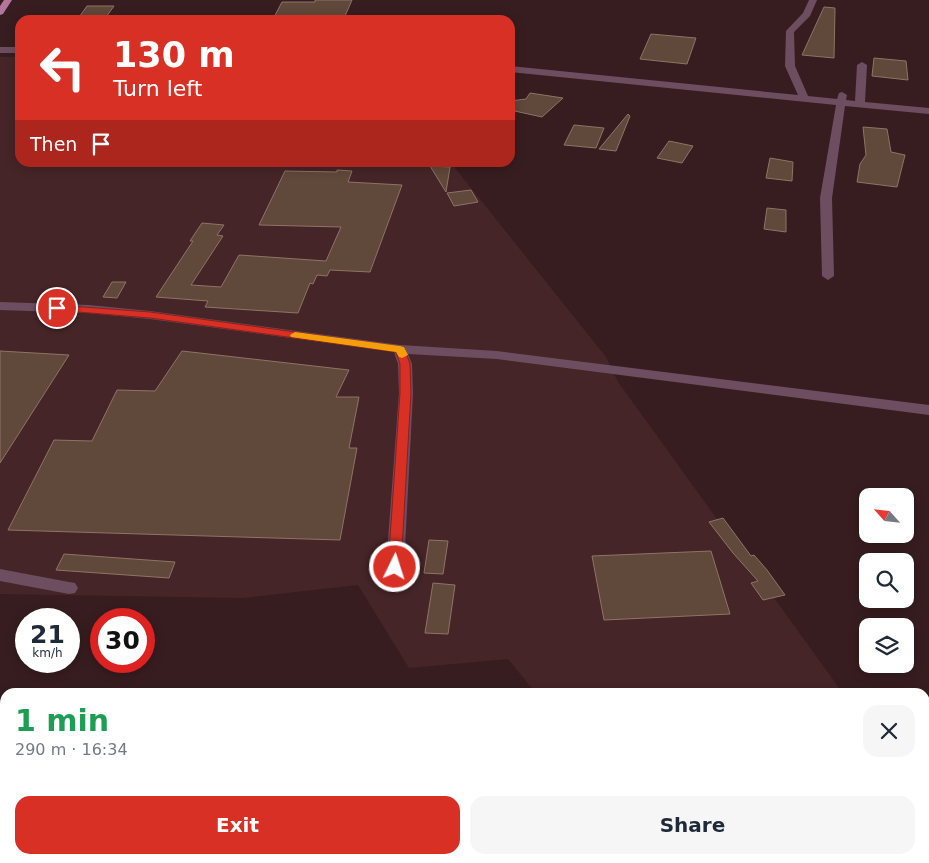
<!DOCTYPE html>
<html lang="en">
<head>
<meta charset="utf-8">
<style>
	:root { --surface:#fff; --page:#f6f6f7; --text:#1f2937; --muted:#747a83; --accent:#d93025 }
	body { margin:0; font-family:"DejaVu Sans",sans-serif; background:var(--page); color:var(--text); height:100vh; display:flex; flex-direction:column; font-size:19px; white-space:nowrap }
	* { box-sizing:border-box; margin:0 }
	p { font-size:16px; color:var(--muted) }
	.icon { flex:none; width:28px; height:28px; fill:none; stroke:currentColor; stroke-width:2; stroke-linecap:round; stroke-linejoin:round }
	.map { position:relative; flex:1; overflow:hidden }
	.sheet { position:absolute; left:0px; top:688px; width:930px; height:176px; display:flex; flex-direction:column; background:var(--surface); border-radius:15px 15px 0 0; box-shadow:0 2px 12px #0003 }
	.sheet>* { flex:none }
	.hud { position:absolute; left:15px; top:15px; width:500px; height:152px; border-radius:15px; box-shadow:0 2px 12px #0003; background:#d93025; color:#fff; overflow:hidden }
	.needle { width:32px; rotate:297deg }
	.fabs { position:absolute; left:859px; top:488px; display:grid; gap:10px }
	.fabs a { display:grid; place-items:center; width:55px; height:55px; border-radius:10px; background:var(--surface); box-shadow:0 2px 12px #0003; font-size:25px }
	.speed { position:absolute; left:15px; top:608px; display:flex; gap:10px; font-size:25px; font-weight:700; text-align:center }
	.speed>* { display:grid; place-content:center; width:65px; height:65px; border-radius:50%; background:var(--surface); box-shadow:0 2px 12px #0003; line-height:1 }
	.speed small { font-size:12px; font-weight:400 }
	.speed .limit { border:8px solid #d22; background:#fff; color:#111 }
	.pin { position:absolute; display:grid; place-items:center; width:42px; height:42px; color:#fff; margin:-21px; border:2px solid #fff; border-radius:50%; box-shadow:0 1px 5px #0007 }
	.me { position:absolute; width:55px; margin:-28px; rotate:4deg; stroke-linejoin:round; filter:drop-shadow(0 0 4px #0008) }
	.turn { display:flex; align-items:center; gap:18px; height:105px; padding:0 15px; font-size:22px }
	.turn .icon { width:65px; height:65px; stroke-width:2.5 }
	.turn b { display:block; font-size:35px; line-height:42px }
	.then { display:flex; align-items:center; height:48px; padding:0 15px; background:#0003; gap:10px; font-size:19px }
	.round { display:grid; place-items:center; flex:none; width:52px; height:52px; border-radius:15px; background:var(--page) }
	.summary { display:flex; align-items:center; justify-content:space-between; height:85px; padding:0 15px }
	h1 { font-size:30px; font-weight:600; line-height:38px; color:#1e9e55 }
	.primary-button { display:flex; gap:10px; margin-top:auto; padding:10px 15px }
	.primary-button a { flex:1; height:58px; border-radius:15px; background:var(--accent); color:#fff; font-size:20px; font-weight:600; line-height:58px; text-align:center }
	.primary-button a+a { background:var(--page); color:var(--text) }
	.map>svg:first-child { display:block }
	.built { fill:#462528 }
	.building { fill:#60483a; stroke:#8f7466 }
	.lines { fill:none; stroke-linecap:round; stroke-linejoin:round }
	.minor { fill:#6d4e61; fill-rule:evenodd }
	.primary { fill:#b3759c; fill-rule:evenodd }
	.route { fill:#d93025; stroke:#8d1f18 }
	.slow { fill:#f59e0b }
</style>
</head>
<body>
<div class="map">
<svg width="929" height="863" viewBox="0 0 929 863">
	<rect width="100%" height="100%" fill="#371d1f"/>
	<path class="built" d="M0,57h20v105l431,1 155,194 12,25 224,310h-307l-27,-33 -99,9 -51,-83 -115,13 -243,-4z
		M925,808l4,5v50h-256l-3,-4h255z"/>
	<path class="building" d="M315,0h37l-7,16h-49l-2,4 -21,-1 9,-17h33z
		M87,6h27l-10,14h-27z
		M824,7l11,1 -1,50 -32,-3z
		M651,34l45,4 -9,26 -47,-5z
		M874,58l32,3 2,19 -36,-4z
		M530,93l33,5 -21,19 -32,-7v-9l16,-2z
		M628,114l2,2 -14,35 -17,-2z
		M574,125l30,3 -8,20 -32,-3z
		M863,127l24,2 4,23 14,3 -8,32 -40,-5 3,-18 6,-9z
		M669,141l24,5 -11,17 -25,-5z
		M770,158l23,4 -1,19 -26,-3z
		M430,166l20,1 -4,25z
		M337,170l15,1 -4,11 54,3 -32,87 -40,-2 -3,6 -10,-1 -4,9 -3,-1 -12,30 -93,-6 3,-6 -52,-4 37,-56h-3l12,-18 22,2 -7,10 6,1 -32,49 30,2 18,-32 87,6 15,-34 -82,-2 26,-54 52,1z
		M471,190l7,12 -24,4 -7,-13z
		M767,208l19,2v22l-22,-3z
		M112,282h14l-9,16 -14,-1z
		M0,351l69,4 -69,108z
		M182,351l167,19 -13,27h23l-10,51h8l-17,92 -332,-10 46,-90 38,1 25,-51 38,1z
		M723,518l28,38 3,-1 13,15 18,25 -22,5 -12,-17 7,-2 -25,-28 -24,-31z
		M429,540l19,1 -5,33 -19,-1z
		M711,551l19,63 -126,6 -12,-64z
		M64,554l111,8 -6,16 -113,-8z
		M433,583l22,2 -7,49 -23,-1z"/>
	<g class="lines">
		<path class="minor" d="M809,0h8l-7,16 -16,16 1,34 13,30 29,3 2,-6 3,-1 5,3 -1,5 9,1 2,-36 5,-3 5,3 -2,37 64,6v6l-84,-8 -13,92 2,78 -6,4 -6,-4 -2,-78 16,-93 -326,-33v-6l288,29 -13,-29 1,-35 17,-18z
			M0,47h20v6h-20z
			M0,302l89,3 61,6 250,34 97,6 432,54v10l-432,-56 -89,-5 4,10 1,29 -9,174 -3,4 -6,2 -6,-2 -3,-4 13,-174 -1,-29 -4,-12 -244,-33 -61,-6 -89,-3z
			M0,569l69,13 6,1 3,5 -3,5 -6,1 -69,-13z"/>
		<path class="primary" d="M4,0h8l-9,14 -3,1v-9z"/>
	</g>
	<path class="route" d="M57,305l93,7 254,35 6,17 1,29 -10,174 -2,3h-9l-2,-3 12,-174v-29l-4,-12 -246,-34 -96,-8v-4z"/>
	<path class="slow" d="M295,332l105,14 4,1 4,8 -6,3 -3,-1 -3,-5 -105,-15 -1,-2z"/>
</svg>
<div class="fabs">
<a><svg class="needle" viewBox="-14 -14 28 28"><path d="M0-13l5 13h-10z" fill="#e53935"/><path d="M0 13l5-13h-10z" fill="#747a83"/></svg></a>
<a><svg class="icon" aria-label="search" viewBox="0 0 24 24"><circle cx="10" cy="10" r="6"/><path d="M15 15l6 6"/></svg></a>
<a><svg class="icon" aria-label="layers" viewBox="0 0 24 24"><path d="M12 4l9 5-9 5-9-5zM3 14l9 5 9-5"/></svg></a>
</div>
<div class="speed"><div>21<small>km/h</small></div><div class="limit">30</div></div>
<div class="pin" style="left:57px;top:308px;background:#d93025"><svg class="icon" aria-label="arrive" viewBox="0 0 24 24"><path d="M6 21V4h12l-3 4 3 4H6"/></svg></div>
<svg class="me" style="left:395px;top:567px" viewBox="-20 -20 40 40"><circle r="17" fill="#d93025" stroke="#fff" stroke-width="3"/><path d="M0-11L8 9 0 5-8 9z" fill="#fff"/></svg>
<div class="hud">
<div class="turn"><svg class="icon" aria-label="left" viewBox="0 0 24 24"><path d="M17 20v-9H6M10 6l-5 5 5 5"/></svg><div><b>130 m</b>Turn left</div></div>
<div class="then">Then<svg class="icon" aria-label="arrive" viewBox="0 0 24 24"><path d="M6 21V4h12l-3 4 3 4H6"/></svg></div>
</div>
<section class="sheet">
<div class="summary"><div><h1>1 min</h1><p>290 m · 16:34</p></div><a class="round"><svg class="icon" aria-label="close" viewBox="0 0 24 24"><path d="M6 6l12 12M18 6L6 18"/></svg></a></div>
<div class="primary-button"><a>Exit</a><a>Share</a></div>
</section>
</div>
</body>
</html>
